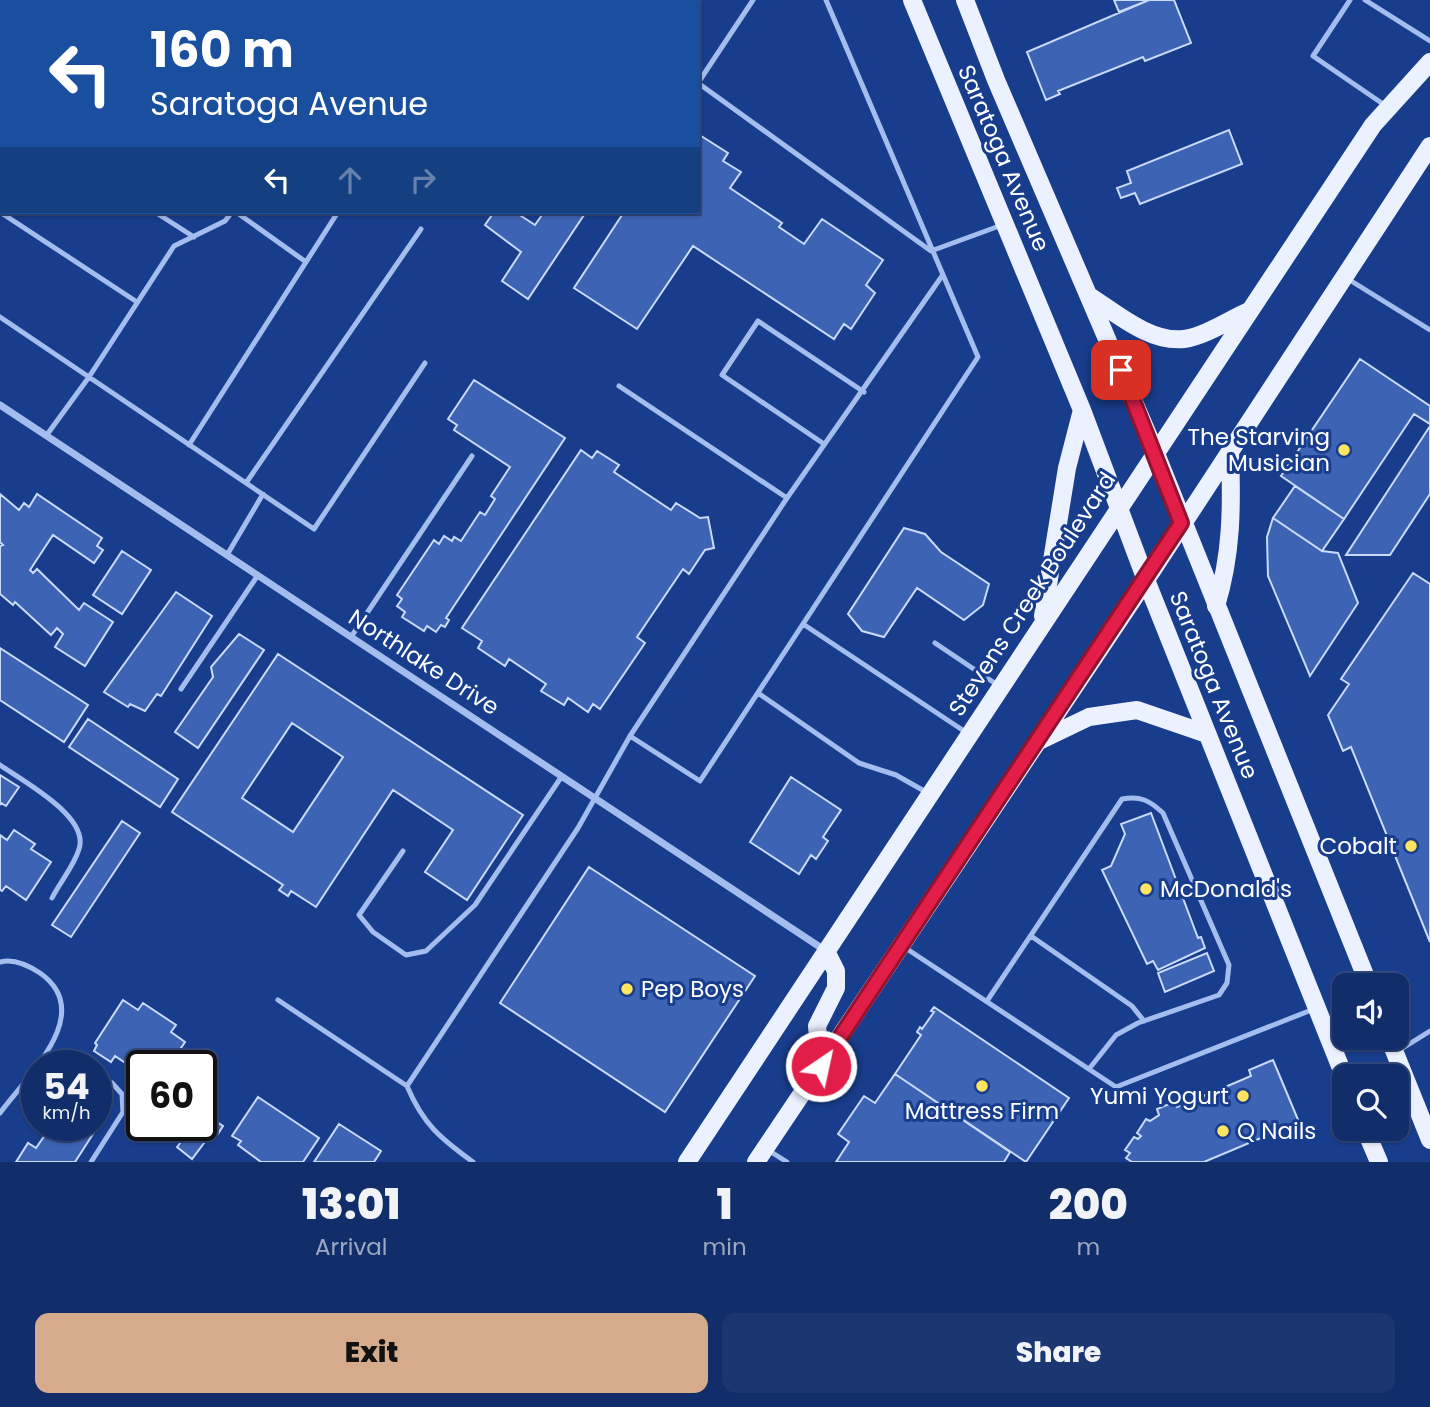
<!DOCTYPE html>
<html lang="en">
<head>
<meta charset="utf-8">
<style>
	:root { --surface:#122e6a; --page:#1b3670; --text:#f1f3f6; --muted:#9ca8c1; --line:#314a7e; --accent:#d6ab8b }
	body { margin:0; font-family:Poppins,sans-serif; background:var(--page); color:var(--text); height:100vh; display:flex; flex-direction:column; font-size:26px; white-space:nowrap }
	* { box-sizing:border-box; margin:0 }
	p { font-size:23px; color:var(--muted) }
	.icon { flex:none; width:38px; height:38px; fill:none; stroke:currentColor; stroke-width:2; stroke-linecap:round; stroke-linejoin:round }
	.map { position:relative; height:1162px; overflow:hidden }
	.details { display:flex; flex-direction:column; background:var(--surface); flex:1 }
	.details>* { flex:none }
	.banner { position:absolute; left:0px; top:0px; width:700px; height:214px; box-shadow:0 2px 5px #0004,0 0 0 2px var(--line); background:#1a4fa0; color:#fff; overflow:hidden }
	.controls { position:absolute; left:1332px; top:973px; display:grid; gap:14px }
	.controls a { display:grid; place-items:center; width:77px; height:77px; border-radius:14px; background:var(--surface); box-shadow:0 2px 5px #0004,0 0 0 2px var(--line); font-size:35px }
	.speed { position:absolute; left:21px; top:1050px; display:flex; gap:14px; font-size:35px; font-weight:700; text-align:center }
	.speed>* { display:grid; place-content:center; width:91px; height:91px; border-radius:50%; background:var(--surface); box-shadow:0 2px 5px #0004,0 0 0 2px var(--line); line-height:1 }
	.speed small { font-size:18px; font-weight:400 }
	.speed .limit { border:4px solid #111; border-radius:10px; background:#fff; color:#111 }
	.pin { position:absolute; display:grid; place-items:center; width:60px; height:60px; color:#fff; margin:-30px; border-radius:14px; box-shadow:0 4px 10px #0006 }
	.me { position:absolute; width:77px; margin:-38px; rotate:34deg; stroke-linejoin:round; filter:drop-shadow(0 0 5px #0008) }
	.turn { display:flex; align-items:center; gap:24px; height:147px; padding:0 35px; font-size:32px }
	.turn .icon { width:91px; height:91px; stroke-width:2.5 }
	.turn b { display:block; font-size:49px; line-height:60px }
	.lanes { display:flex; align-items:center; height:66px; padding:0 35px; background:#0003; justify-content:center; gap:35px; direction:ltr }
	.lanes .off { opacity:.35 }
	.eta { display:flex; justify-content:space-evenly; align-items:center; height:119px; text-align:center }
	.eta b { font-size:42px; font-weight:800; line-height:49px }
	.button { display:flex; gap:14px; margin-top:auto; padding:14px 35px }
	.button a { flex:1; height:80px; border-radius:14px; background:var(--accent); color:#111; font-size:28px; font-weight:800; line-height:80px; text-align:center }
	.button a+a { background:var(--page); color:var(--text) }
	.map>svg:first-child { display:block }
	.building { fill:#3d63b4; stroke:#cadafa; stroke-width:2; fill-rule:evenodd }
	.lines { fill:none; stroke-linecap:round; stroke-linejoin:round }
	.lane { stroke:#a4bdef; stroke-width:5 }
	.street { stroke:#a4bdef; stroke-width:7 }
	.primary { stroke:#ecf1ff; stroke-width:18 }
	.route-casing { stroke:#92132f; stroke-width:18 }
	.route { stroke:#e11d48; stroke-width:12 }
	.poi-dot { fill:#ffe462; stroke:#183d8d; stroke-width:2.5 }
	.labels { text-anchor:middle; stroke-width:6; stroke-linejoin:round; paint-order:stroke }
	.street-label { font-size:23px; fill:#fff; stroke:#183d8d }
	.poi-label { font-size:23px; fill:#fff; stroke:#183d8d; text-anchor:end }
</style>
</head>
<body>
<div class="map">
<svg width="1430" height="1162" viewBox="0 0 1430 1162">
	<rect width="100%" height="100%" fill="#183d8d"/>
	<path class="building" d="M90,0h228l-1,2z
		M1114,0h35l-30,12z
		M1149,0h25l17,43 -46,18 -2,-4 -85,34 2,3 -14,6 -19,-48z
		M1229,130l13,34 -102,40 -5,-11 -14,5 -4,-10 14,-5 -4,-12z
		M698,134l30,19 -5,8 18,11 -11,16 52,35 -3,4 25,17 18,-25 61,41 -17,25 9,8 -24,36 -7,-5 -10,15 -141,-93 -56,83 -63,-41 50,-76h74z
		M494,212h21l20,13 9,-13h42l-58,87 -26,-18 19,-29 -36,-27z
		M1360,359l70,47v18l-16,-10 -70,105 -63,-43z
		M474,380l91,58 -119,180 3,2 -4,7 -4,-2 -5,7 -9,-6 -3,5 -22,-14 3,-5 -8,-6 5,-7 -5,-4 37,-55 5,4 5,-8 8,5 2,-4 7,4 19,-29 5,3 10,-16 -4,-3 19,-29 -56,-37 3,-5 -9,-6z
		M1430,426v68l-40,61h-44z
		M581,450l11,8 5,-7 22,14 -5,7 57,38 5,-7 24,15 8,-1 6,31 -9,2 -16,24 -6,-5 -46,68 8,6 -45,66 -7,-5 -5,8 -20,-14 -4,7 -23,-14 5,-7 -37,-25 -4,7 -27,-18 4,-7 -20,-13z
		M1295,486l49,33 -22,32 -49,-33z
		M0,494l19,16 5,-7 5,4 8,-13 65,44 -5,8 6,4 -9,13 -41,-28 -23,35 3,3 4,-4 42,41 5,-7 29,19 -28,44 -30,-19 8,-13 -6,-6 -6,7 -36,-33 -2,3 -13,-11v-48l3,-1 -3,-3z
		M1273,518l49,33 16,2 20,50 -48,73 -42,-100 -1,-39z
		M904,528l21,6 16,18 48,32 -6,21 -19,15 -47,-32 -33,49 -22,-6 -14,-17z
		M122,551l29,19 -29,44 -29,-19z
		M1413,573l17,11v358l-79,-195 -8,4 -15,-36 21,-31 -8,-5z
		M176,592l36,24 -51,80 -4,-2 -12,17 -15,-7 -2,3 -24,-15z
		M239,634l25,16 -66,98 -23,-16 38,-55 -2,-10z
		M0,648l88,57 -24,37 -64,-42z
		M278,654l245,161 -56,85 -42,-28 28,-42 -60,-40 -77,117 -25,-16 -3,5 -9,-6 4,-5 -111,-73zM292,723l51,34 -50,75 -51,-34z
		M88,719l90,60 -18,28 -91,-60z
		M0,775l19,12 -13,19 -5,-3 -1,2z
		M791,777l50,33 -18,27 5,4 -12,18 -5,-4 -12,19 -49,-32z
		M1151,813l47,125 3,-1 4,11 -47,22 -5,-9 -6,3 -45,-94 9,-4 14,-32 -4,-10z
		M122,821l18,12 -69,104 -19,-12z
		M14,830l21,14 -4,5 20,13 -25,38 -20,-14 -4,5 -2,-1v-55l7,5z
		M589,867l166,109 -90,136 -165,-109z
		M1207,953l7,18 -49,21 -7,-19z
		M123,1000l15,10 5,-7 33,22 -5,7 14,10 -16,24h-27v18l-10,-7 2,-8 -19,-13 -4,6 -17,-11 3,-6 -2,-2z
		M934,1007l135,91 -43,64 -131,-88 26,-39 -4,-3 3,-5 2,2 12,-17 -3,-1z
		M1273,1060l26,62 -95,40h-72l-6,-4 4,-5 -5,-3 9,-13 4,2 3,-3 -4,-3 9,-14 4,2 9,-6 -2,-6 17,-7 3,5 60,-25 14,-6 -2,-6z
		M895,1074l115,78 -6,10h-168l13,-20 -11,-8 26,-38 11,7z
		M96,1096l15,10 -36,56h-59l12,-19 8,5 16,-23h44z
		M258,1097l61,41 -16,24h-42l-23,-17 3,-4 -9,-5z
		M211,1118l12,8 -5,8 -13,-8z
		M339,1124l42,27 -7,11h-60z
		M189,1132h5l10,11 -12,16 -15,-12z"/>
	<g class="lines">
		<path class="lane" d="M1350,0l-37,56 73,50
			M1365,0l65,41
			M381,2l1,-2
			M477,2l1,-2
			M0,25l2,-3
			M698,83l233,168 71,-26
			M698,83l55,-83
			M0,112l2,1
			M0,212l137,90
			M155,212l39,25
			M236,212l70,50
			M1348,279l82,51
			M0,317l314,212 111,-166
			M619,386l168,112 155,-222
			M46,436l43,-59 85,-131 51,-25 7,-9
			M824,444l-102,-69 36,-54 106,71
			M189,445l149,-233
			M246,483l175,-254
			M227,555l36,-61
			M803,624l164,109
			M351,637l121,-181
			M935,643l64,43
			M181,689l77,-114
			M758,693l101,70 37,12 30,17
			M630,736l70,45 278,-424 -152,-357
			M0,765c23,16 90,52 79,84 -5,17 -19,33 -27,49
			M403,851l-44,64 14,17 33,23 20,-4 49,-46 87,-129
			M1031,936l101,70 12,15
			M904,947l212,140 198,-78
			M0,962c14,-4 28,3 40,11 57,40 -13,103 -40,140
			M278,1000l129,86
			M987,1001l135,-202c19,-3 27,1 41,14l66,152 -2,18 -8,12 -81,28 -22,12 -27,34
			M1398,1051l32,-20
			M768,1150l19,12
			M91,1162l32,-50 -1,-18 -10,-11
			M473,1162c-33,-24 -50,-38 -66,-76l171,-258 52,-92 157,-238"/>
		<path class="street" d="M0,405l826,546"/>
		<path class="primary" d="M912,0l170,410 64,170 198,496
			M965,0l31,80 159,371 214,534
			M1091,297c26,17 60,46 93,42 21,-3 45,-19 65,-28
			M1216,606c16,-52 16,-100 14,-154
			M1043,616l24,-148 15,-58
			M1037,742l52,-25 48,-7 70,24
			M1389,1038l41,102
			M821,1066l-4,-40 19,-38v-17l-10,-20
			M1365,1129l14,33
			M687,1162l686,-1037 57,-63
			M756,1162l390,-582 284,-434"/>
	</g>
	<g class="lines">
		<g class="route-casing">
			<path id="route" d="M821,1066l360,-543 -60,-153"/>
		</g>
		<use href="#route" class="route"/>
	</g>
	<g class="poi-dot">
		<circle cx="1344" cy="450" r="7"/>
		<circle cx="1411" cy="846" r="7"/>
		<circle cx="1146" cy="889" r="7"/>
		<circle cx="627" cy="989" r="7"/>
		<circle cx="982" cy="1086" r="7"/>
		<circle cx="1243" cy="1096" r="7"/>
		<circle cx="1223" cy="1131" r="7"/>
	</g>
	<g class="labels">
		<g class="street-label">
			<text transform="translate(1004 158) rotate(67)" y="8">Saratoga Avenue</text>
			<text transform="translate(1032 594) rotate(-57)" y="8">Stevens Creek Boulevard</text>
			<text transform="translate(424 662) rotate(33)" y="8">Northlake Drive</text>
			<text transform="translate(1214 685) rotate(68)" y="8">Saratoga Avenue</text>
		</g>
		<g class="poi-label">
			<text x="1330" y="445">The Starving<tspan x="1330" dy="26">Musician</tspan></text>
			<text x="1397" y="854">Cobalt</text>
			<text x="1160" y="897" text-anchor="start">McDonald's</text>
			<text x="641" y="997" text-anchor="start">Pep Boys</text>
			<text x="1229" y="1104">Yumi Yogurt</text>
			<text x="982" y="1119" text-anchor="middle">Mattress Firm</text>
			<text x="1237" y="1139" text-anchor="start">Q Nails</text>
		</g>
	</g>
</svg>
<div class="controls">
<a><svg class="icon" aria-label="sound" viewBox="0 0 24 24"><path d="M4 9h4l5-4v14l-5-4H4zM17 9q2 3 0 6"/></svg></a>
<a><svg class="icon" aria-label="search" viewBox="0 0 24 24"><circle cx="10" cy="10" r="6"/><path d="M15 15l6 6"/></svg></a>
</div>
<div class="speed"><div>54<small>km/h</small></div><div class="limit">60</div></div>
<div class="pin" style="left:1121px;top:370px;background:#d93025"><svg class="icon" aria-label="arrive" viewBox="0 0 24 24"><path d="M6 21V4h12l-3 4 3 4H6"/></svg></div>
<svg class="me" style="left:821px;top:1066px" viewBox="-20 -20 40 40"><circle r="17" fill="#e11d48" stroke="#fff" stroke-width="3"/><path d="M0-11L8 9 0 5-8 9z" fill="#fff"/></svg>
<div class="banner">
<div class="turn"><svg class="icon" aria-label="left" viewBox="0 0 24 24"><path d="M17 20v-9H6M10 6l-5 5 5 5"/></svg><div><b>160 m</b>Saratoga Avenue</div></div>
<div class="lanes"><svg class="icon" aria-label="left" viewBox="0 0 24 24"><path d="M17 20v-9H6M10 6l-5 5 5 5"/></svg><svg class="icon off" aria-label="ahead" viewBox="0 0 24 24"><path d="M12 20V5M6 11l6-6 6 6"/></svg><svg class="icon off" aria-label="right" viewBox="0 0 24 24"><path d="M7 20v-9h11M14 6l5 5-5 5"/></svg></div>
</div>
</div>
<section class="details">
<div class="eta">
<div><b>13:01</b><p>Arrival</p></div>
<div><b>1</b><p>min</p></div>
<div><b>200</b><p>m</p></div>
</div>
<div class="button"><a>Exit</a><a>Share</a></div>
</section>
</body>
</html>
